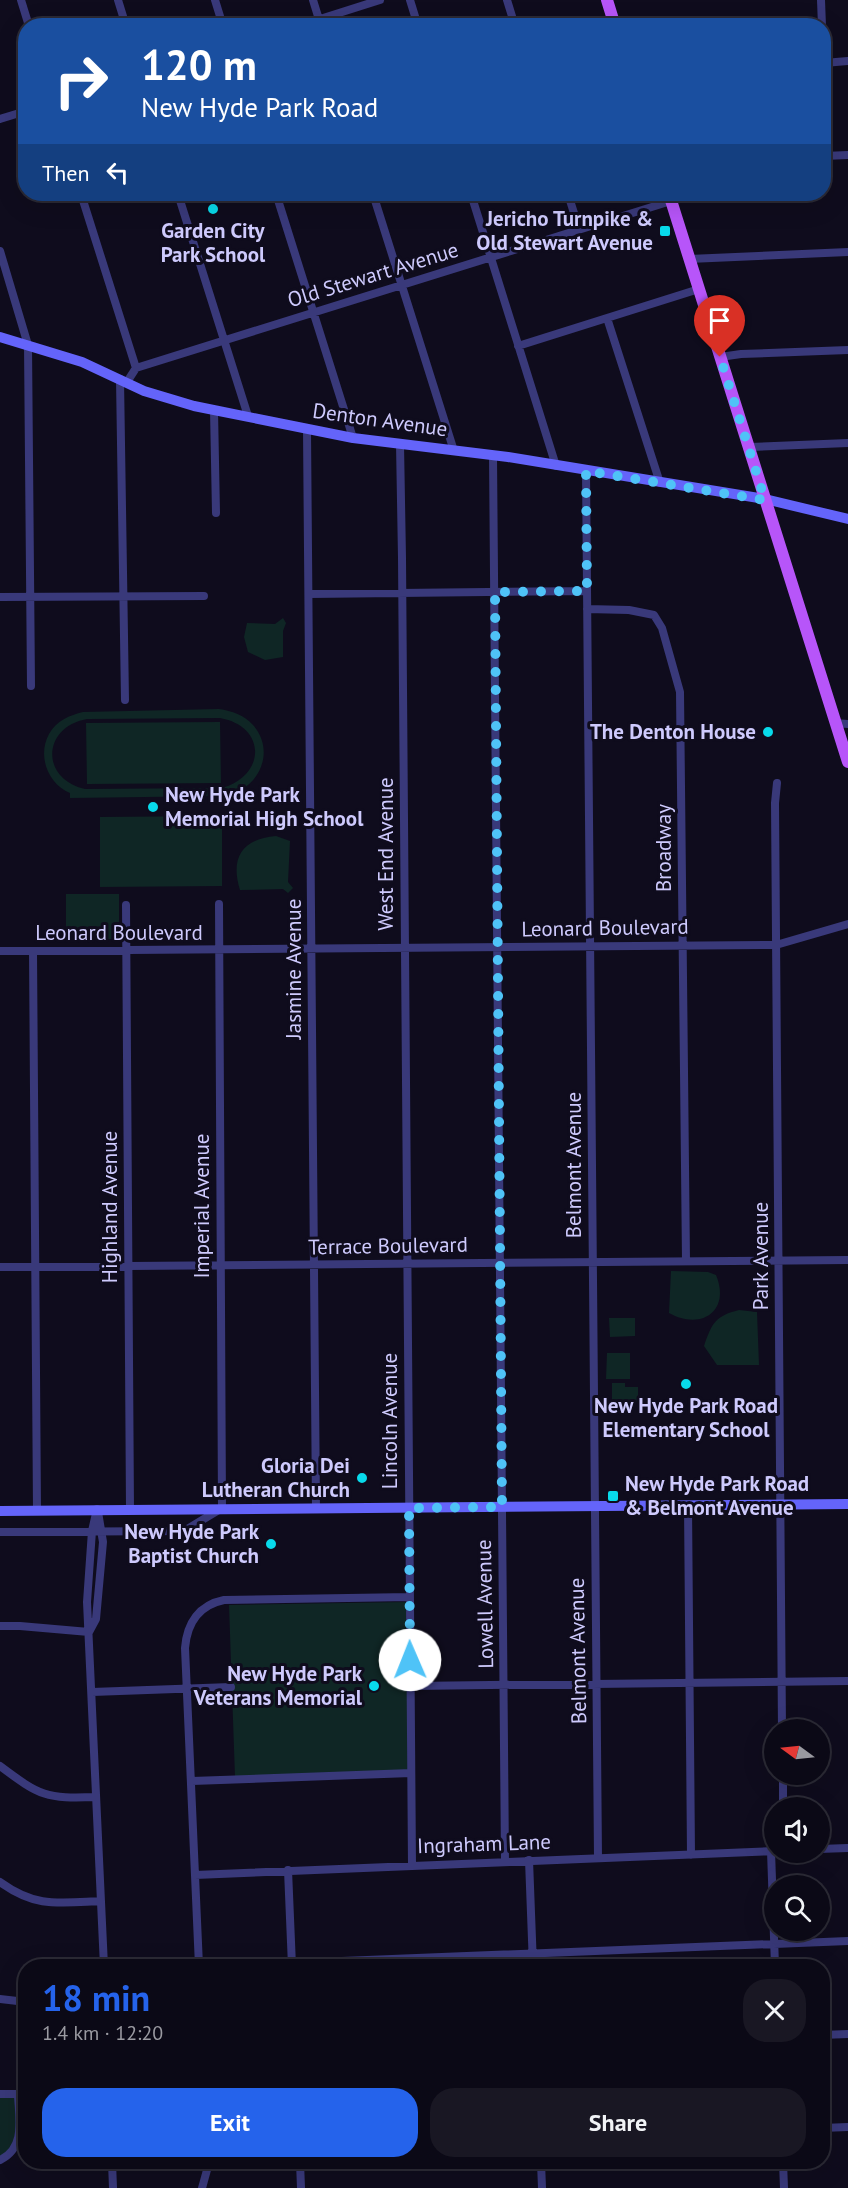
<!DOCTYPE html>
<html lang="en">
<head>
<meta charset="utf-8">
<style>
	:root { --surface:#0b0916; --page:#191723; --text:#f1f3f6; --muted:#9a9aa1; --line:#2b2a35; --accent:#2563eb }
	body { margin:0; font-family:"PT Sans",sans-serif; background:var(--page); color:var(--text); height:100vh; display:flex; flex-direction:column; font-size:22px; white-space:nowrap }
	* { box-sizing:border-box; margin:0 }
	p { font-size:20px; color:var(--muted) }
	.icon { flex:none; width:33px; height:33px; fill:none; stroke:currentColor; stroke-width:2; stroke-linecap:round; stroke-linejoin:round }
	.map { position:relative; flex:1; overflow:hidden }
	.side { position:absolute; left:18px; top:1959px; width:812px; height:210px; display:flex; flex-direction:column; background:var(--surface); border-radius:24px; box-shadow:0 6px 24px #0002,0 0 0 2px var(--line) }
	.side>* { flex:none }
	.guide { position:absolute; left:18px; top:18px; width:813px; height:183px; border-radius:24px; box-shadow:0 6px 24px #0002,0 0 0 2px var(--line); background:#1a4fa0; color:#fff; overflow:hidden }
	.needle { width:39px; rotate:285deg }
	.tools { position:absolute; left:764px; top:1719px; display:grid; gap:12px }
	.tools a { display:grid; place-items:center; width:66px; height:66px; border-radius:50%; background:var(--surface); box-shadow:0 6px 24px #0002,0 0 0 2px var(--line); font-size:30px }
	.pin { position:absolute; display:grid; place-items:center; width:51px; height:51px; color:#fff; margin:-62px -26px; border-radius:50% 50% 50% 0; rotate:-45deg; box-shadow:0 0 6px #0007 }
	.pin .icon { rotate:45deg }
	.me { position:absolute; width:66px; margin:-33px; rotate:359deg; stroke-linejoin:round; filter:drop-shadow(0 0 4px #0008) }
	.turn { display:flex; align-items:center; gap:21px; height:126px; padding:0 24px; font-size:27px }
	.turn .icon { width:78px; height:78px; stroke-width:2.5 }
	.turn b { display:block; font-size:42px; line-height:51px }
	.then { display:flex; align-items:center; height:57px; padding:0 24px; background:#0003; gap:12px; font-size:22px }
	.round { display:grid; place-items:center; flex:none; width:63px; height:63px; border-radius:24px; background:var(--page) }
	.head { display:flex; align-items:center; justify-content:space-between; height:102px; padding:0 24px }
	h1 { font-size:36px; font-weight:800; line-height:45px; color:var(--accent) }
	.action { display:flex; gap:12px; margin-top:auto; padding:12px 24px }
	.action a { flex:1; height:69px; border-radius:24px; background:var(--accent); color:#fff; font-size:24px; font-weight:800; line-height:69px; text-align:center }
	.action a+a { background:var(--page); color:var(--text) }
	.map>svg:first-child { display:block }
	.green { fill:#0f2625; fill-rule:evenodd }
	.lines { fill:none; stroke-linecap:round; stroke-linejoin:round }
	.street { stroke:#39397a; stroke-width:8 }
	.secondary { stroke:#6464fa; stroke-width:10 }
	.primary { stroke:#b755f9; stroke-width:12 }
	.route { stroke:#4fc3f7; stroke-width:10; stroke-dasharray:0 18 }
	.poi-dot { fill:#08daeb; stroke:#0f0c1d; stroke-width:2 }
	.labels { text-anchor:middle; stroke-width:6; stroke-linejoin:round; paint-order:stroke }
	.poi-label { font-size:21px; font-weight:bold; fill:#cecafd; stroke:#0f0c1d; text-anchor:end }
	.street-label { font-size:21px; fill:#cecafd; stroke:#0f0c1d }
</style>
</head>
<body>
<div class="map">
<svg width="848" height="2188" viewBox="0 0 848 2188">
	<rect width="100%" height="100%" fill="#0f0c1d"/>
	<path class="green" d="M283,618l3,5 -3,8v26l-18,3 -17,-8 -4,-15 3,-14 28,1z
		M219,709c13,2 25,6 34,16 25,28 3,69 -32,71l-151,2v-5c-22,-9 -33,-37 -21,-59 7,-13 21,-19 34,-22zM220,718c46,8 47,57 2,70l-137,1c-45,-10 -43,-62 2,-70z
		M220,722l1,61 -134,1 -1,-61z
		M222,816v70l-122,1v-70z
		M276,836l14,5 -2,41 5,6 -5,5 -5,-4 -43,1c-10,-32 2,-51 36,-54z
		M66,894h53v45h-53z
		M671,1271l37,1 8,3c15,36 -15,56 -47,38z
		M739,1310l18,2 2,53h-42l-13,-19c8,-23 11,-30 35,-36z
		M609,1318h26v18l-25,1z
		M607,1353h23v26h-24z
		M612,1383h13v4h13v13l-4,5h-8v-3h-14z
		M406,1602l2,168 -173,7 -6,-172z
		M0,2096l15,1 2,31 -5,19 -12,11z"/>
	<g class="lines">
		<path class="street" d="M21,0l8,26
			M118,0l8,26
			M215,0l8,26
			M313,0l8,26
			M410,0l8,26
			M507,0l8,26
			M821,0l1,26
			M298,26l82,-26
			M824,51v12
			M824,63l24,-2
			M0,119l26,-8
			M824,156l24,-1
			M81,194l55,174
			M178,194l70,222
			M373,194l81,257
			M471,194l85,272
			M568,194l11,35
			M278,200l75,238
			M0,251l28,94 3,341
			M689,259l159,-7
			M607,318l53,165
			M518,346l181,-57
			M720,357l21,-3 107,-4
			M120,379l5,321
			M127,382l9,-14 535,-167
			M214,410l2,103
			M307,430l9,1079
			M400,444l2,114 10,1307
			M749,447l99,-4
			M493,456l12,1406
			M586,471l12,1387
			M309,594l278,-3
			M0,597l204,-1
			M587,609l42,1 25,5 8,13 18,64 6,569
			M835,723l13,1
			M777,783l-2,20 7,927
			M126,905l4,604
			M0,951l776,-6 72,-21
			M33,951l4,560
			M0,1267l848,-7
			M688,1505l3,350
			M97,1509l-5,22 -5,71 17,364
			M0,1532l184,-1 38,-23 -3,-604
			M0,1626h20l69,6
			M89,1632l7,-13 7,-77 -5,-30
			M411,1686l437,-5
			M92,1692l139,-5
			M0,1766c40,30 46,33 96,31
			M783,1774v34
			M192,1781l219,-8
			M819,1849l29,-1
			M771,1851l4,115
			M529,1860l4,106
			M288,1870l4,96
			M195,1875l579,-24
			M0,1882c36,26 58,21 101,19
			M292,1963l556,-22
			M199,1966l-14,-318c2,-25 14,-43 39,-48l186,-3
			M0,1999l26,3
			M822,2035l26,-1
			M0,2094h26
			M822,2128l26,-1
			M0,2160c26,-12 19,-42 18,-65
			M112,2162l1,26
			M300,2162l1,26
			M541,2162l1,26
			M783,2162l1,26
			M202,2188l5,-18v-8"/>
		<path class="secondary" d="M0,337l82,25 62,29 50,15 159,32 155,19 257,42 83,20
			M0,1511l848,-7"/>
		<path class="primary" d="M607,0l8,26
			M669,194l179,568"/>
	</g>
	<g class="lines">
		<path class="route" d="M410,1660l-1,-152 93,-1 -7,-915 92,-1 -1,-120 179,29 -45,-143"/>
	</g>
	<g class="poi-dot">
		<circle cx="213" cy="209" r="6"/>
		<rect x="659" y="225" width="12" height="12" rx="3"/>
		<circle cx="768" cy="732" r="6"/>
		<circle cx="153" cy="807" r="6"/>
		<circle cx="686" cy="1384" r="6"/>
		<circle cx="362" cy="1478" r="6"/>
		<rect x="607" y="1490" width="12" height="12" rx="3"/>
		<circle cx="271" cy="1544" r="6"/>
		<circle cx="374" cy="1686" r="6"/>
	</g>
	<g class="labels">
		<g class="poi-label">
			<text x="653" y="226">Jericho Turnpike &amp;<tspan x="653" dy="24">Old Stewart Avenue</tspan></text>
			<text x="213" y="238" text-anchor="middle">Garden City<tspan x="213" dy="24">Park School</tspan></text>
			<text x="756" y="739">The Denton House</text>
			<text x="165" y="802" text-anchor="start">New Hyde Park<tspan x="165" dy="24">Memorial High School</tspan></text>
			<text x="686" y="1413" text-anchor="middle">New Hyde Park Road<tspan x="686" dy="24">Elementary School</tspan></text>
			<text x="350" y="1473">Gloria Dei<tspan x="350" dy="24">Lutheran Church</tspan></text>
			<text x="625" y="1491" text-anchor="start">New Hyde Park Road<tspan x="625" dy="24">&amp; Belmont Avenue</tspan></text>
			<text x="259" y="1539">New Hyde Park<tspan x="259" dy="24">Baptist Church</tspan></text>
			<text x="362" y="1681">New Hyde Park<tspan x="362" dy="24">Veterans Memorial</tspan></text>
		</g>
		<g class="street-label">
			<text transform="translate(373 275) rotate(-17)" y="7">Old Stewart Avenue</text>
			<text transform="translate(380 420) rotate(8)" y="7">Denton Avenue</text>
			<text transform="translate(664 848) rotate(-90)" y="7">Broadway</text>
			<text transform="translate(386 854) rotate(-90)" y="7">West End Avenue</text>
			<text transform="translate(605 928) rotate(-1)" y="7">Leonard Boulevard</text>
			<text x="119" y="940">Leonard Boulevard</text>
			<text transform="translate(294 969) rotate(-90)" y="7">Jasmine Avenue</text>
			<text transform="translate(574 1165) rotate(-90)" y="7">Belmont Avenue</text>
			<text transform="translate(202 1206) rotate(-90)" y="7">Imperial Avenue</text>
			<text transform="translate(110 1207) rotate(-90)" y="7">Highland Avenue</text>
			<text transform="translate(388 1246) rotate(-1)" y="7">Terrace Boulevard</text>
			<text transform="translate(761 1256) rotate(-90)" y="7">Park Avenue</text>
			<text transform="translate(390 1421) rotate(-90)" y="7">Lincoln Avenue</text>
			<text transform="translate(485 1604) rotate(-91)" y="7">Lowell Avenue</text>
			<text transform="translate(578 1651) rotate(-91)" y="7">Belmont Avenue</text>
			<text transform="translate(484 1844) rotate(-2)" y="7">Ingraham Lane</text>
		</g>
	</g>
</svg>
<div class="tools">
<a><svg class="needle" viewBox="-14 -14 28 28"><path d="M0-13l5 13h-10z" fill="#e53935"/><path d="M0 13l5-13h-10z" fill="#9a9aa1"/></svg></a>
<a><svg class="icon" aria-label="sound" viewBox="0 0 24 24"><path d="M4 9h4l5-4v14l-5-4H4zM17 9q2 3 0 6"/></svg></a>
<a><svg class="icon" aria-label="search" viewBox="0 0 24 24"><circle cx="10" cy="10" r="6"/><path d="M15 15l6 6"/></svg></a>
</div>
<div class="pin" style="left:720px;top:357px;background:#d93025"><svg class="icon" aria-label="arrive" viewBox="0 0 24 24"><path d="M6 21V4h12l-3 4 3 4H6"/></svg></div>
<svg class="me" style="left:410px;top:1660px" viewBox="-20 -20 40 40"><circle r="19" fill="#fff"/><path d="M0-13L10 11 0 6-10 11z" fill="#4fc3f7"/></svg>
<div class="guide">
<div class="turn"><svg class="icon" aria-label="right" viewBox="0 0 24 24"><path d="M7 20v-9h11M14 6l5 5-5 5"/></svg><div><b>120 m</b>New Hyde Park Road</div></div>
<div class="then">Then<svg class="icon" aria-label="left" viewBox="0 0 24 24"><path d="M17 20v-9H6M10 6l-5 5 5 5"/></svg></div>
</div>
<section class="side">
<div class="head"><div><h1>18 min</h1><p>1.4 km · 12:20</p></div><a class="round"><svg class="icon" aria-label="close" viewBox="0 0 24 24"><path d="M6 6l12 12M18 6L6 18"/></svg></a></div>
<div class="action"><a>Exit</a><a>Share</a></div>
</section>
</div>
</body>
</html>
